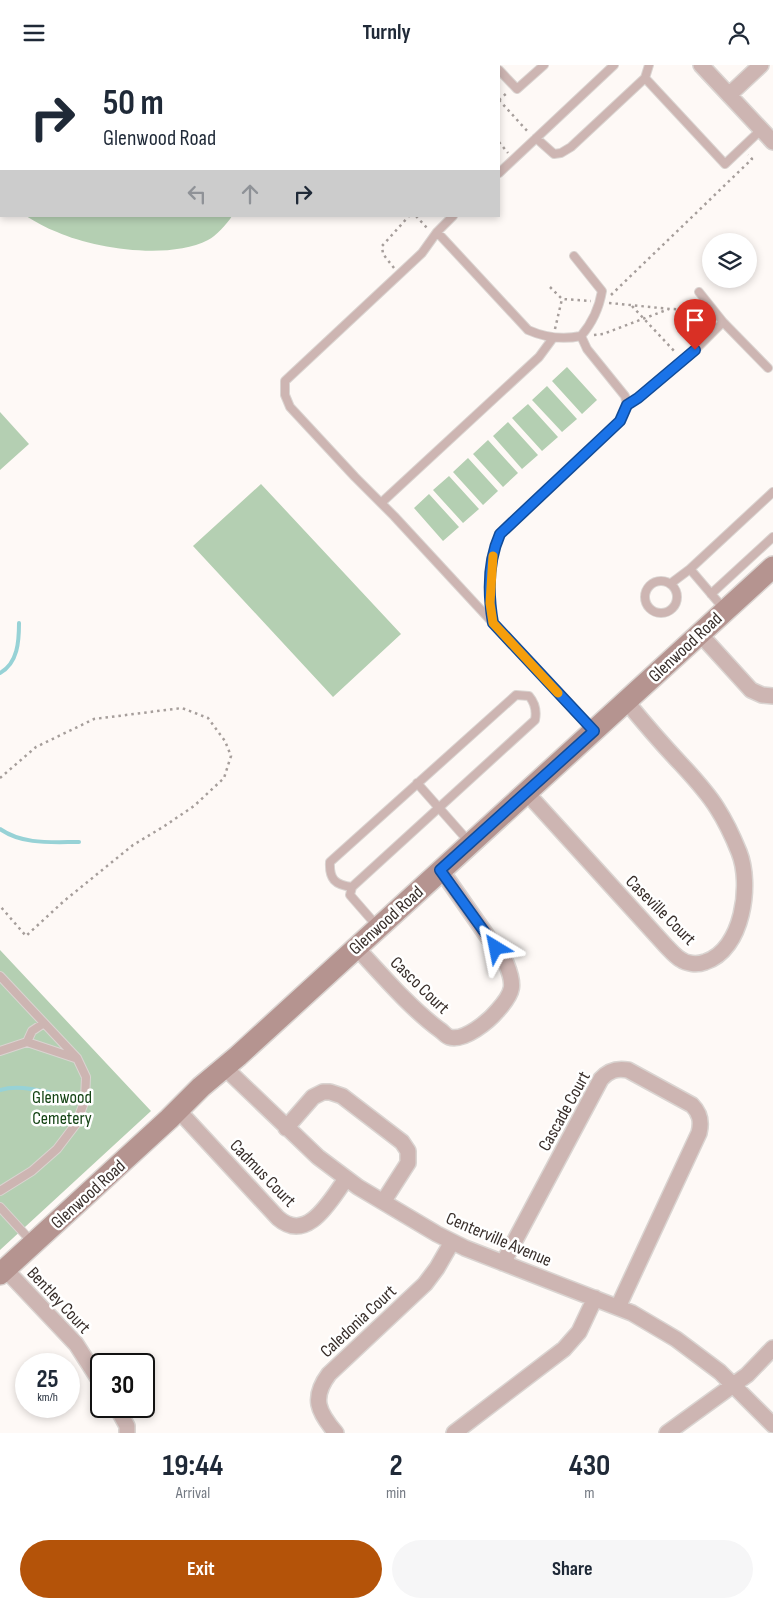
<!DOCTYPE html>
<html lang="en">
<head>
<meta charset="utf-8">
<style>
	:root { --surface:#fff; --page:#f6f6f7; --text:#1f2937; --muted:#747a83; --accent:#b45309 }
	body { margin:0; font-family:"Sofia Sans Condensed",sans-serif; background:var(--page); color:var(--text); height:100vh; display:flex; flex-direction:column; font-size:19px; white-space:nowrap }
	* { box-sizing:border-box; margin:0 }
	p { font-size:16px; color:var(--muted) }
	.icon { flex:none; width:28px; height:28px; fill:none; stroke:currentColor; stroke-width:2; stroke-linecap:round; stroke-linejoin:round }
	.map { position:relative; height:1368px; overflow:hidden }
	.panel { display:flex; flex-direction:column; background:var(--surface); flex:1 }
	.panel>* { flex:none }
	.hud { position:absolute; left:0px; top:0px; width:500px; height:152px; box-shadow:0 2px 8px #0003; background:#fff; color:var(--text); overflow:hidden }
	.buttons { position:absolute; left:702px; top:168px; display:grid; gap:10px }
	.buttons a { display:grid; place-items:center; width:55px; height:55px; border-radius:50%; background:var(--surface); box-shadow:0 2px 8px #0003; font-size:25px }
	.speed { position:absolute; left:15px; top:1288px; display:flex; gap:10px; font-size:25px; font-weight:700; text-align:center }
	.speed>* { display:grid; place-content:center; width:65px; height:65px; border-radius:50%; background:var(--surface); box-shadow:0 2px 8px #0003; line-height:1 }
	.speed small { font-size:12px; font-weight:400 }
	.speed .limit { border:2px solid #111; border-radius:8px; background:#fff; color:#111 }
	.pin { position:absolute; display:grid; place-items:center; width:42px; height:42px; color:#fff; margin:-51px -21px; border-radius:50% 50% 50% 0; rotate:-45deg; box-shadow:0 0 5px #0007 }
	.pin .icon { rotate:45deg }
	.me { position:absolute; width:55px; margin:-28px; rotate:325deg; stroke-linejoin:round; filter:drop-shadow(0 0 4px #0008) }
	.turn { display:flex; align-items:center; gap:18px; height:105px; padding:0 20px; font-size:22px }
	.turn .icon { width:65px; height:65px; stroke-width:2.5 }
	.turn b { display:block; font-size:35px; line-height:42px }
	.lanes { display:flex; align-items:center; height:48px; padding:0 20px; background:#0003; justify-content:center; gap:25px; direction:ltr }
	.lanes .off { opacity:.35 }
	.eta { display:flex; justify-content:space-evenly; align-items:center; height:85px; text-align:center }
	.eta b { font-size:30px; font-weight:700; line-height:35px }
	.primary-button { display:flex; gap:10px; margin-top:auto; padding:10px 20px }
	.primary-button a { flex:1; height:58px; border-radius:30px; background:var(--accent); color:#fff; font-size:20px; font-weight:700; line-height:58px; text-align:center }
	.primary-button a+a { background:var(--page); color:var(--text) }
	header { display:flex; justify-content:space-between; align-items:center; height:65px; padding:0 20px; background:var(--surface); font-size:22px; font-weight:700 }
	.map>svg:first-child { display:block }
	.green { fill:#b4cfb2 }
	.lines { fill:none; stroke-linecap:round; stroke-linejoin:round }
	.stream { stroke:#97d2d6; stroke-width:4 }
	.lane-casing { stroke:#dad4d1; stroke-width:10 }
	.street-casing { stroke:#dad4d1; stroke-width:18 }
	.secondary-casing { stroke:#dad4d1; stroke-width:24 }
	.path { stroke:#a69e9b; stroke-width:2.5; stroke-dasharray:2.5 4; stroke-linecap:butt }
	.lane { stroke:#cdb5b2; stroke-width:8 }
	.street { stroke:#cdb5b2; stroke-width:15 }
	.secondary { stroke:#b59490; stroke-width:21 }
	.route-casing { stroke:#114b97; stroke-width:12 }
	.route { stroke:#1a73e8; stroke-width:9 }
	.slow { stroke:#f59e0b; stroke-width:9 }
	.labels { text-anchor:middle; stroke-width:5; stroke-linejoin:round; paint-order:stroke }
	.street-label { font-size:18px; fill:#382e2a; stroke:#fff }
	.park-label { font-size:18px; fill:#144314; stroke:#fff }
</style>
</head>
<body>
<header><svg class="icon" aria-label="menu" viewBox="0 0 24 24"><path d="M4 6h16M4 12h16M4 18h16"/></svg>Turnly<svg class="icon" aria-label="person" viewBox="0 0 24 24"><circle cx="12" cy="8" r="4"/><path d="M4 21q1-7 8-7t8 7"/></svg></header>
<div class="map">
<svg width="773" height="1368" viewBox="0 0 773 1368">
	<rect width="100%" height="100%" fill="#fef9f6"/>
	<path class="green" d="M73,0h151l4,1h-156z
		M26,151h206c-5,8 -16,20 -24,24 -39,20 -113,9 -151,-8 -11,-4 -21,-10 -31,-16z
		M567,302l30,33 -15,14 -30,-33z
		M547,321l30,33 -15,13 -30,-32z
		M528,339l30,33 -16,14 -30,-33z
		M0,347l29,32 -29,26z
		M508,357l30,33 -16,14 -29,-33z
		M488,375l30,33 -15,14 -30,-33z
		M468,393l30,33 -15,14 -30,-33z
		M449,411l30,33 -16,14 -30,-33z
		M261,419l140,150 -68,63 -140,-151z
		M429,429l30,33 -16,14 -29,-33z
		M0,885l151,161 -151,139z"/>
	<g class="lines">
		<path class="stream" d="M0,608c18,-10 19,-32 19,-50
			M0,764c23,16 52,13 79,13
			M0,1025c19,-6 40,1 58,4"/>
		<g class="lane-casing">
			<path id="lane" d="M499,5l18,19 27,-24
				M645,13l80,86 37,-35
				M536,73l18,16 7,-1 10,-6 74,-69 4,-13
				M499,108l115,-108
				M453,151l-16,16 -15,21 -137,128v14l5,12 65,70 39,39 198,214
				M437,167l91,98c18,8 34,10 53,6l6,13 38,47 2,9 -7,16 -120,113c-12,27 -12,59 -8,88
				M574,191l28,35c-3,18 -9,31 -21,45
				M699,227l24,30 45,46
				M627,340l11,-7 57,-48 28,-28
				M381,438l158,-146 14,-19
				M645 532a16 16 0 1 1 32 0a16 16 0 1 1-32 0Z
				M670,519l20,-15
				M711,529l62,-57
				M724,544l-34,-40 83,-77
				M417,718l53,60
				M352,822c-17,-2 -23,-8 -22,-25l186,-167 13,1c6,7 8,14 6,24l-183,167 -2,8 27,31
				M0,911l77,82 9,19 -1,23 -9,24 -19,25 -25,22 -32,20
				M27,977l5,-11 12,-8
				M0,986l27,-9 48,16
				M0,1142l32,35"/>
		</g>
		<g class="street-casing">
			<path id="street" d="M701,0l72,77
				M729,30l32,-30
				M700,569l51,56 11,5 11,1
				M526,727l140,154c4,4 9,10 14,13 7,5 17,6 25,3 38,-12 47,-78 34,-110 -6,-15 -13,-30 -22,-44 -10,-16 -23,-30 -36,-44 -19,-20 -37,-41 -55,-63
				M356,882c25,27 55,62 84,83 3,2 6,6 9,7 15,5 40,-16 49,-27 16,-18 17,-25 8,-47l-65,-93
				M224,1002l94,90 40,30 79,47 28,14 167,65 44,26 44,33 53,53
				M178,1045l100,108c30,26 53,-19 68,-39
				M286,1063l27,-31 10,-5h7l12,4 60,46 6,9v12l-25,39
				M503,1198l98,-184c8,-9 16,-11 27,-9l64,35c8,8 10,16 7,28l-81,174
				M5,1204l71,75 25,39
				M116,1341l11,20v7
				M336,1368c-18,-21 -25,-35 -7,-59l96,-90 12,-16 15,-26
				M454,1368l110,-84 15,-17 16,-34
				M667,1368l80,-58 26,-27"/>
		</g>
		<g class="secondary-casing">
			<path id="secondary" d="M0,1209l169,-155 32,-32 37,-31 535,-489"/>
		</g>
		<path class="path" d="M263,0l3,1
			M374,0l3,1
			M338,1l5,-1
			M499,35l30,33
			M499,35l9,-8
			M499,77l9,11
			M416,151l12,13
			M394,203l-11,-14 -1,-8 27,-30
			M550,222l12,12 29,2
			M611,230l141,-136 -4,-4
			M609,238l62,6 30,1
			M632,241l44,47
			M555,264l7,-30
			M594,270l9,-1 66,-25
			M0,713l36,-31 58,-28 88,-11 26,10 17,23 6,15 -7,22 -30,28 -31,21 -30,18 -69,56 -38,35 -26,-30"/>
		<use href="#lane" class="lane"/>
		<use href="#street" class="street"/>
		<use href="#secondary" class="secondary"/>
	</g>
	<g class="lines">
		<g class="route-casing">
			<path id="route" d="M496,883l-56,-78 154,-139 -101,-108c-5,-29 -5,-62 7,-89l120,-113 7,-16 11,-7 57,-48"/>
		</g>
		<use href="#route" class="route"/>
		<path class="slow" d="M493,491l-3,47 3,20 65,70"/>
	</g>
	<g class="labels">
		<g class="street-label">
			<text transform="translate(685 582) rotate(-43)" y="6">Glenwood Road</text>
			<text transform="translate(661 845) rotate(45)" y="6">Caseville Court</text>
			<text transform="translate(386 855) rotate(-42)" y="6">Glenwood Road</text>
			<text transform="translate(420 920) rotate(44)" y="6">Casco Court</text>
			<text transform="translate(564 1046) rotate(-61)" y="6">Cascade Court</text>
			<text transform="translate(263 1108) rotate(46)" y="6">Cadmus Court</text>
			<text transform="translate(88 1129) rotate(-42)" y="6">Glenwood Road</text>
			<text transform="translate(499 1174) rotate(23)" y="6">Centerville Avenue</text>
			<text transform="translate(59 1235) rotate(47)" y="6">Bentley Court</text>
			<text transform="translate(358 1256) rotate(-43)" y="6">Caledonia Court</text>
		</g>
		<g class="park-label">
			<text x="62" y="1038">Glenwood<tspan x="62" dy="21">Cemetery</tspan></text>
		</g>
	</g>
</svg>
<div class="buttons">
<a><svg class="icon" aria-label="layers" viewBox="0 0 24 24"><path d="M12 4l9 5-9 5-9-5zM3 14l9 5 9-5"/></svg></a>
</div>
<div class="speed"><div>25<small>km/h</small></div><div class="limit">30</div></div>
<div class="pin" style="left:695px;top:285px;background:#d93025"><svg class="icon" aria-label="arrive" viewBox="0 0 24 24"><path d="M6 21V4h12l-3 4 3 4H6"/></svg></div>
<svg class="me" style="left:496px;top:883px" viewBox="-20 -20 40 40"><path d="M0-17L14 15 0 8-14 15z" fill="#1a73e8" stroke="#fff" stroke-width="4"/></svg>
<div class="hud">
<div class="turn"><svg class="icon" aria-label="right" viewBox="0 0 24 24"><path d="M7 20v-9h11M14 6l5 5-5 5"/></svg><div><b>50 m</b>Glenwood Road</div></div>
<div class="lanes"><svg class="icon off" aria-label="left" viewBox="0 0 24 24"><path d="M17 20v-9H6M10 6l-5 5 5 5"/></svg><svg class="icon off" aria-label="ahead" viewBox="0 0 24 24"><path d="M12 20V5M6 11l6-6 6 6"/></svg><svg class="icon" aria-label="right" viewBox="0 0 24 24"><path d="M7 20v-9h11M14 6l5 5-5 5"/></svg></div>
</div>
</div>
<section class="panel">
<div class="eta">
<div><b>19:44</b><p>Arrival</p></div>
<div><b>2</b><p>min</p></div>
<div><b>430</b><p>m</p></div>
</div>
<div class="primary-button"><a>Exit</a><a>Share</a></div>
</section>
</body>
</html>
